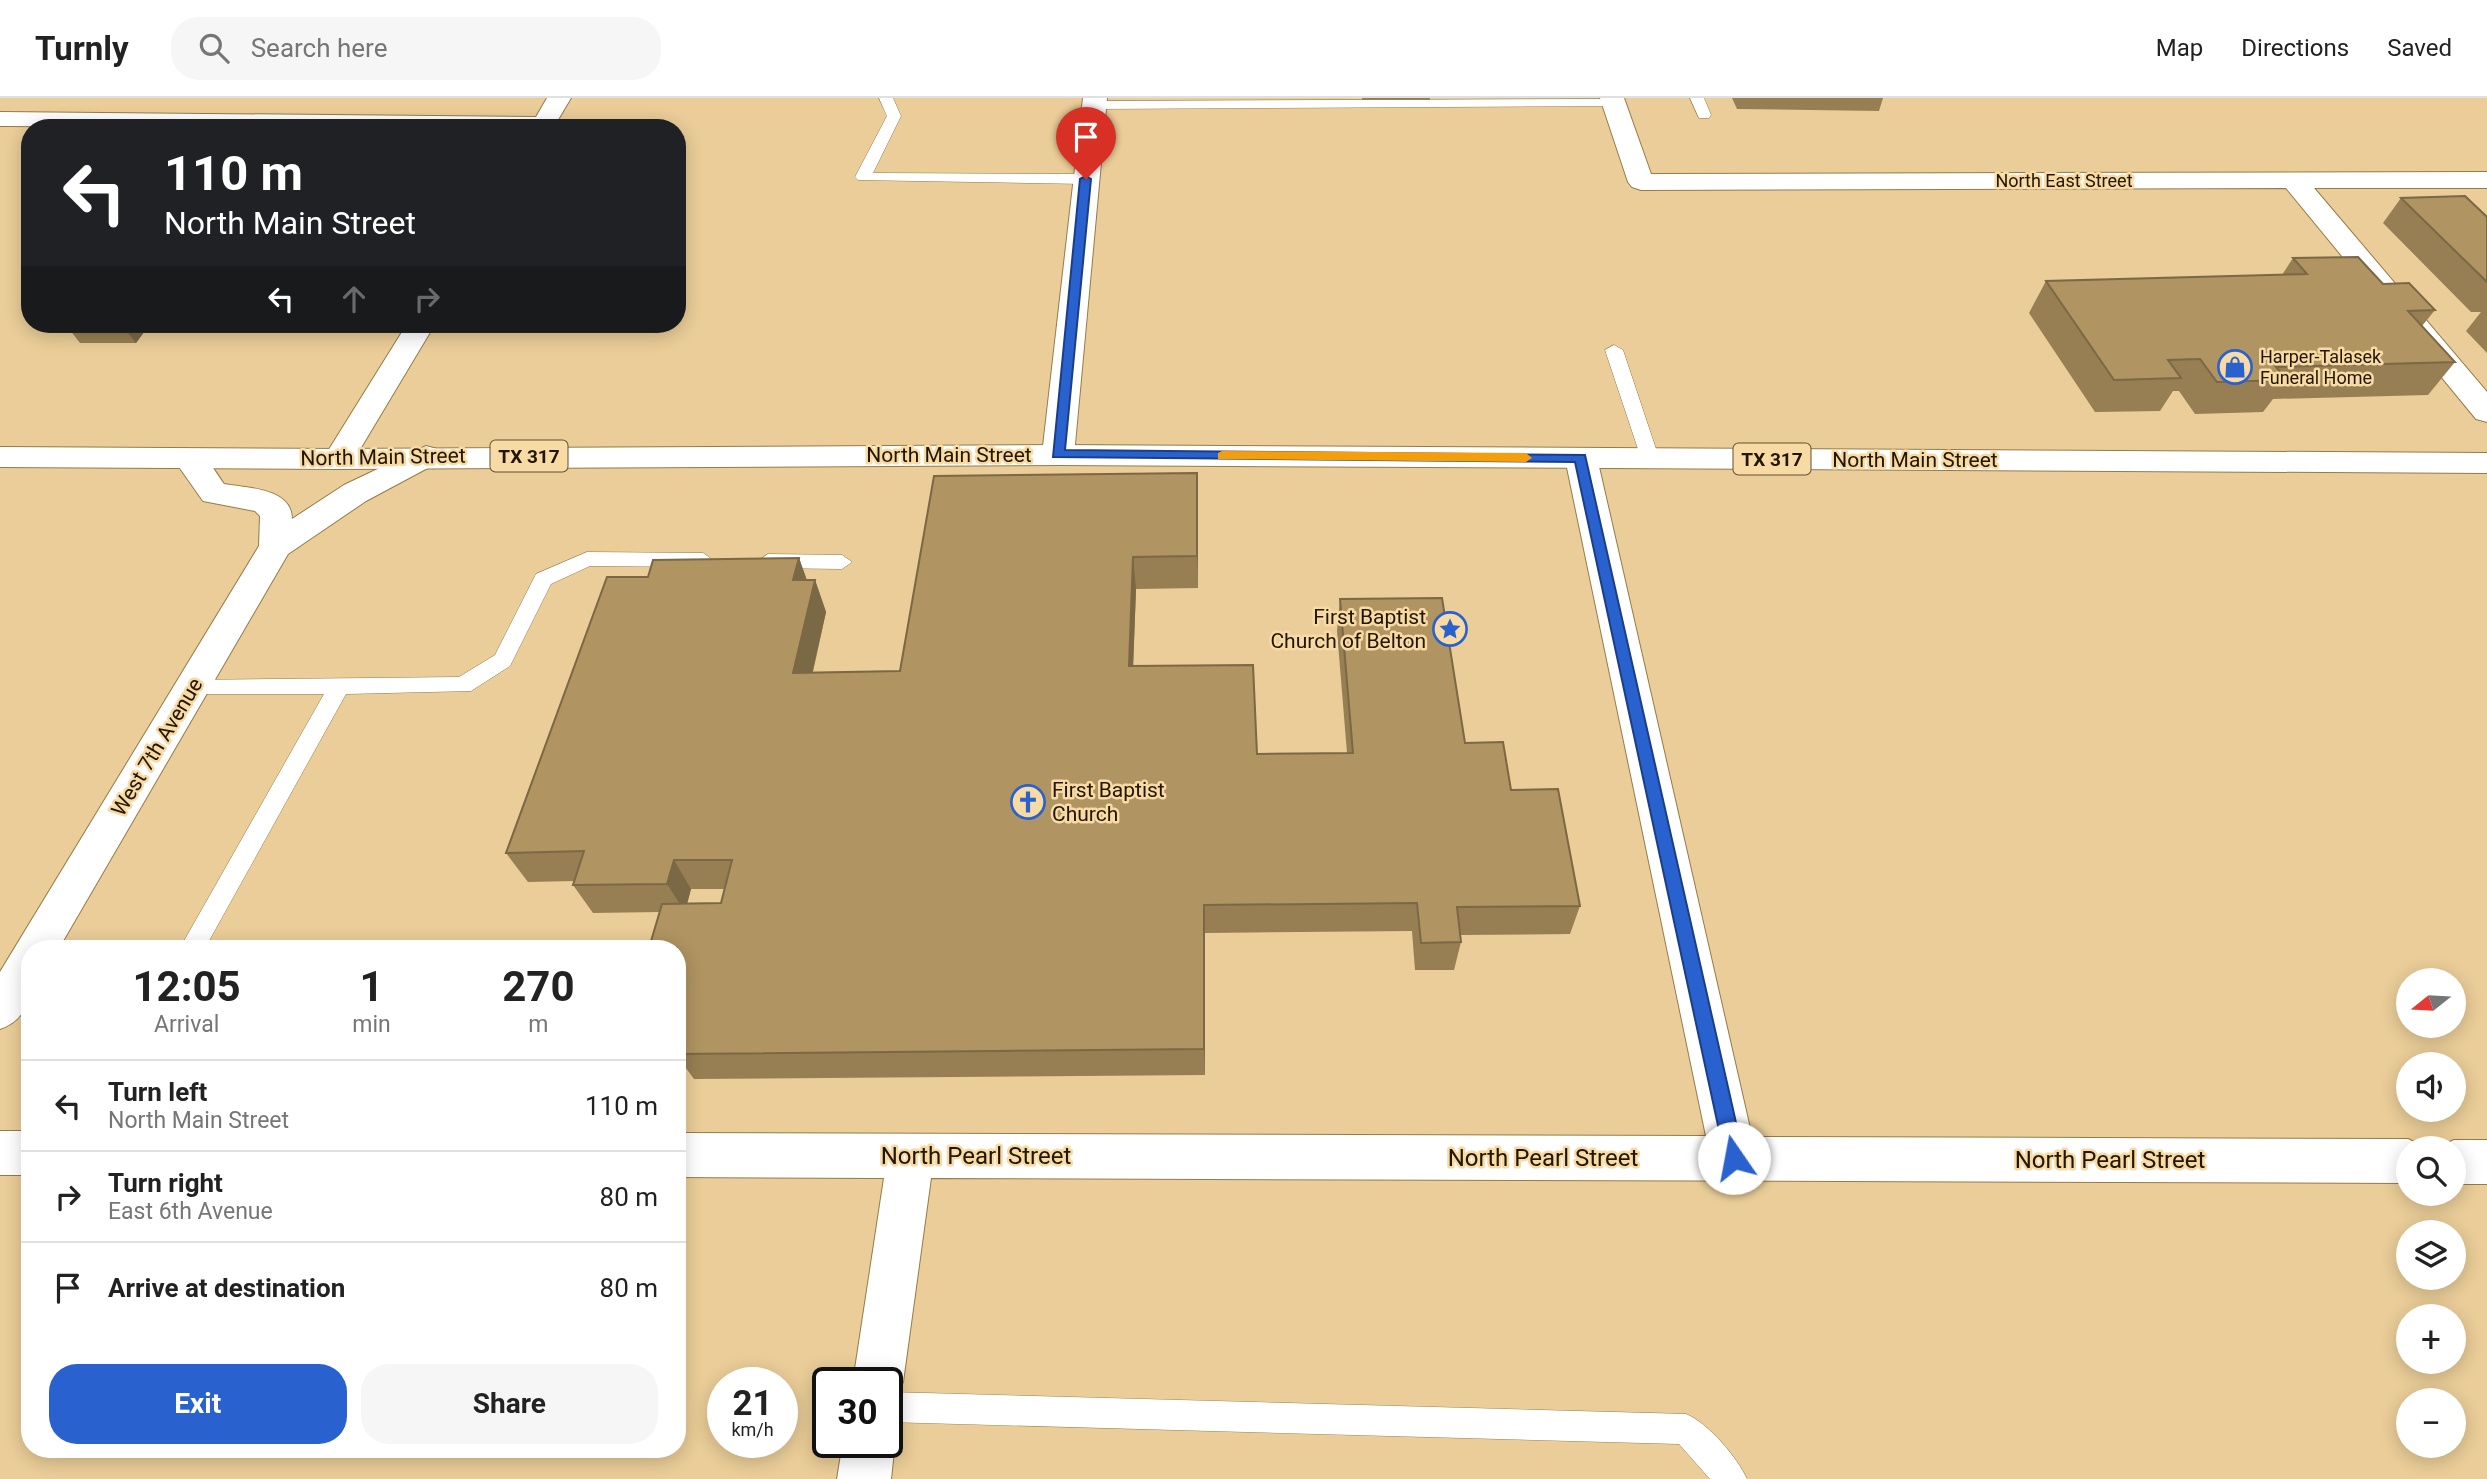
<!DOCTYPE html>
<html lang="en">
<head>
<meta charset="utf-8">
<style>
	:root { --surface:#fff; --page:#f6f6f6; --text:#222; --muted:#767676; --line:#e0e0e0; --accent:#2961cf }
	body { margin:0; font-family:Roboto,sans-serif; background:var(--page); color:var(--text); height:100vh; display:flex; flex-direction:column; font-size:26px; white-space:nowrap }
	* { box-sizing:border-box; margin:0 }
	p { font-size:23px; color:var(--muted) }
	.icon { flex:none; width:38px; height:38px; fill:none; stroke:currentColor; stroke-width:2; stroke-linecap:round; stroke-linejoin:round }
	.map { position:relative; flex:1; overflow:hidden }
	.panel { position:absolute; left:21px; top:842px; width:665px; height:518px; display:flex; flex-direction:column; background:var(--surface); border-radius:28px; box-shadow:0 4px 18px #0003 }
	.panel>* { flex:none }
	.hud { position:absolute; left:21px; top:21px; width:665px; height:214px; border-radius:28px; box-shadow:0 4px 18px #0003; background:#202124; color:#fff; overflow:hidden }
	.needle { width:46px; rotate:252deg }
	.tools { position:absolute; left:2396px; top:870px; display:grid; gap:14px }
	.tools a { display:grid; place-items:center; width:70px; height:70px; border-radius:50%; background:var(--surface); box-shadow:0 4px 18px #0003; font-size:35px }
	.speed { position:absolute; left:707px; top:1269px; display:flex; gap:14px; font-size:35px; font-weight:700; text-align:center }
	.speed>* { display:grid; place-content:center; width:91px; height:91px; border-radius:50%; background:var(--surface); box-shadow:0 4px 18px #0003; line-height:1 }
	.speed small { font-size:18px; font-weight:400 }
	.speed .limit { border:4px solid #111; border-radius:10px; background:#fff; color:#111 }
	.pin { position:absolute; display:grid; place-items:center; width:60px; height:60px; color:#fff; margin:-72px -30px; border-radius:50% 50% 50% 0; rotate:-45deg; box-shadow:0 0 7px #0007 }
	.pin .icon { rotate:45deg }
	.me { position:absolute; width:77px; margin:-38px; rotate:348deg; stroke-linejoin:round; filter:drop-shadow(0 0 5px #0008) }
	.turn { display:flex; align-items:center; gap:24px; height:147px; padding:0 28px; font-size:32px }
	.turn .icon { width:91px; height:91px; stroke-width:2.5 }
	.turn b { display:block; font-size:49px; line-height:60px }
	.lanes { display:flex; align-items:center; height:66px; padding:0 28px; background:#0003; justify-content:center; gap:35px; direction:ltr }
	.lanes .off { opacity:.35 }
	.eta { display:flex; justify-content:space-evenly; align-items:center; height:119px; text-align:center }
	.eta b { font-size:42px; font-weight:700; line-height:49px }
	.primary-button { display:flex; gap:14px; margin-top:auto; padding:14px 28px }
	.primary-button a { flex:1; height:80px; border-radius:28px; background:var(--accent); color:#fff; font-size:28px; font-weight:700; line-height:80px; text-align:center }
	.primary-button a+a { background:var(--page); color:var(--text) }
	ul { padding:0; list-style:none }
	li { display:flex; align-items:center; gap:21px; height:91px; padding:0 28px; border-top:2px solid var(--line) }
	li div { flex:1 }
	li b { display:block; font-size:26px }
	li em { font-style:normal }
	header { display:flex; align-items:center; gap:42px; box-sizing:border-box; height:98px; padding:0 35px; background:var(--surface); border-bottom:2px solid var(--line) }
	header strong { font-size:33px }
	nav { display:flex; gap:38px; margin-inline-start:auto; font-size:24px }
	.search { width:490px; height:63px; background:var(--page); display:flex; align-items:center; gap:18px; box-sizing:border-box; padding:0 24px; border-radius:28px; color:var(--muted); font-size:26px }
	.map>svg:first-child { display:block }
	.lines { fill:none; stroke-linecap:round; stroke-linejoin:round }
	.service-casing { stroke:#967b48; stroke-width:1 }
	.minor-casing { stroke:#967b48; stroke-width:2 }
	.secondary-casing { stroke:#967b48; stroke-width:2 }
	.primary-casing { stroke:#967b48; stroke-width:2 }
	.service { fill:#fff; fill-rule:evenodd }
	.minor { fill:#fff; fill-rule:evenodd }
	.secondary { fill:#fff; fill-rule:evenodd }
	.primary { fill:#fff; fill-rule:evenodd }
	.wall { fill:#977f53; fill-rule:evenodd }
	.shaded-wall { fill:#7b6844 }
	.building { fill:#b09461; stroke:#7b6844; stroke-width:2 }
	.route { fill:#2961cf; stroke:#1b3f87; stroke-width:2 }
	.slow { fill:#f59e0b }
	.labels { text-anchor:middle; stroke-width:5; stroke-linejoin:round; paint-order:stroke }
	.far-street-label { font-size:18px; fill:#211602; stroke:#f8daa4 }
	.far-poi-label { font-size:18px; fill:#211602; stroke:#f8daa4; text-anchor:start }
	.shield { fill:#f8daa4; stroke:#625133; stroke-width:2 }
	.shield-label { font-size:19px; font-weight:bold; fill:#211602 }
	.street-label { font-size:21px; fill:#211602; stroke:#f8daa4 }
	.poi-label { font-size:21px; fill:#211602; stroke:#f8daa4; text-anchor:end }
	.near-street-label { font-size:24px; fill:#211602; stroke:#f8daa4 }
</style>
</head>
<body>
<header>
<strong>Turnly</strong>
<div class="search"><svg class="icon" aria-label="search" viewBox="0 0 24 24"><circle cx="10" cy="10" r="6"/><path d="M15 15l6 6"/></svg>Search here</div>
<nav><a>Map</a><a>Directions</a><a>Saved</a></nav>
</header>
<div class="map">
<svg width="2487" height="1381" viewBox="0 0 2487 1381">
	<rect width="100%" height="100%" fill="#eacd98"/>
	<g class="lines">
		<g class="service-casing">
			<path id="service" d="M879,0h14l8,18 -28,57 213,1 8,5 -8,5 -228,-4 -3,-3 32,-61z
				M1690,0h14l7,17 -2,3h-10z
				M1613,1l7,4 -2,3 -524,3 -7,-4 7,-4z
				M1614,247l9,5 36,108 -2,4 -7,2 -9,-6 -36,-108z
				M587,454l116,1 10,7 -10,7 -113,-1 -39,18 -41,82 -39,25 -125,3 -141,254h-25l144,-254h-131l-8,-2 -3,-6 3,-6 274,-3 36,-22 41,-81z
				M768,456l74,1 10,7 -10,7 -74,-1 -10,-7z
				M887,1294l799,22c22,9 51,43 61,65h-37l-31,-35 -792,-22z"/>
		</g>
		<g class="minor-casing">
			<path id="minor" d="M547,0h24l-18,30 -553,-2v-14l536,5z
				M1600,0h24l27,76 836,-2v16h-173l173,204v30l-11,-3 -190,-231 -645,2 -9,-3 -4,-5z
				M407,226h28l-85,142 -11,3 -11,-3 -5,-7z
				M426,348l11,3 5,7 -5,7 -71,38 -78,53 -229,394h-29c0,33 7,68 -30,81v-57l259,-426 1,-30 -5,-5 -52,-10 -31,-44 5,-7c25,-7 34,16 47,34 23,4 68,4 68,35l52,-34z
				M1581,350l11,3 5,7 155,679 656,2 18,9h-18v35l-1477,-5 -28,204 -7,18 -9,4v-22h-34l31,-204 -207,-1v-44l1029,3 -141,-678 5,-7z
				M0,1033h30v44h-30z
				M2454,1042h33v44h-33v-36h-17z
				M887,1325l8,19 -4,37h-54l6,-37h44z"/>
		</g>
		<g class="secondary-casing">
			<path id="secondary" d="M1083,0h24l-33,357 -5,7 -11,3 -11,-3 -5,-7z"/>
		</g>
		<g class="primary-casing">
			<path id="primary" d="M1058,347l1429,8v20l-1429,-8 -719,4 -339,-2v-20l339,2z"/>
		</g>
		<use href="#service" class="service"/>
		<use href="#minor" class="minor"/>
		<use href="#secondary" class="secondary"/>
		<use href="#primary" class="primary"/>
	</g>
	<path class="wall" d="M1362,0h68v2h-68z
		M1732,0h151l-4,13 -142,-2z
		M2401,100l86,19v136l-21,-22 15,-19h-10l-88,-89z
		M2293,160l90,26 52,26 -13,16 33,36 -27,33 -155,4 -10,13 -68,2 -16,-23h-6l-13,20 -65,1 -66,-99 17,-32 236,-6z
		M67,226h83l-14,19h-56l-14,-18z
		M1197,375l1,115 -62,1 -3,77 124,88 90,-1 -10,-122 3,-32 125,144 46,47 69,116 -10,28 -110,1 1,7 -7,28h-39l-3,-39 -207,2v142l-511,4 -17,-23v-108l-18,-36 -66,1 -20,-28 1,-4 -46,1 -22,-29 142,-276 151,-19 8,22h8l11,32 -13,60 87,-1zM691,791h34l-4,14h-34z"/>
	<path class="shaded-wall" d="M123,226h27l-14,19 -14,-18z
		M1197,375l1,32v83l-1,-32z
		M1133,459l3,32 -4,108 -3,-31z
		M799,460l11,32 -17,-10z
		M815,482l11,32 -21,92 -12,-31z
		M674,762l17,29 -6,23 -18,-28z
		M1204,807l1,28v142l-1,-26z"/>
	<path class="building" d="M2465,98l22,21v65l-86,-84z
		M2358,159l25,27 26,-1 26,27 -27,1 47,51 -179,5 11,13 -70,2 -17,-23 -32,1 13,18 -67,2 -68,-99 261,-7 -14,-16z
		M67,226h56l-1,1h-56z
		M1197,375v83l-64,1 -4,109 124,-1 4,89 96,-1 -13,-154 102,-1 23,145 38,-1 8,48 47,-1 22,117 -123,1 4,35 -40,1 -4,-40 -213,2v144l-527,5v-7l5,-20h-5v-79h-28l13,-44 59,-1 11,-43h-58l-7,24 -94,1 11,-34 -78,2 101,-276h41l5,-17 146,-2 -6,22h22l-22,93 107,-2 34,-195z"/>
	<path class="route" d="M1086,78l5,3 -26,271 520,5 159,703 -3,7 -7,3 -7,-3 -2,-7 -150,-696 -522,-5 27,-278z"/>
	<path class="slow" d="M1222,353l304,2 6,5 -6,4 -308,-3v-6z"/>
	<defs>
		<g id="shop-ring" transform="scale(1.75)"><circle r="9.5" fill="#f8daa4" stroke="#2961cf" stroke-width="1.5"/><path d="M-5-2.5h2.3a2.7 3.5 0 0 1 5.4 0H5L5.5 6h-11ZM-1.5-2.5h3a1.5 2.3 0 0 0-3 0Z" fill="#2961cf"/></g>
		<g id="sight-ring" transform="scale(1.75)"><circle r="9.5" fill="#f8daa4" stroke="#2961cf" stroke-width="1.5"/><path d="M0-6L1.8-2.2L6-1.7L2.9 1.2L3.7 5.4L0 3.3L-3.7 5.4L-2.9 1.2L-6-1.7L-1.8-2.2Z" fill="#2961cf"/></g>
		<g id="church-ring" transform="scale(1.75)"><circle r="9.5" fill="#f8daa4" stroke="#2961cf" stroke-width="1.5"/><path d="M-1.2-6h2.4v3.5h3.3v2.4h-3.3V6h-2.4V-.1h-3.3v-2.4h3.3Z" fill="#2961cf"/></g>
	</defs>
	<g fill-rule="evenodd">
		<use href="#shop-ring" x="2235" y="269"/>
		<use href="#sight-ring" x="1450" y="531"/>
		<use href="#church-ring" x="1028" y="704"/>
	</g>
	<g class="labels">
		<g class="far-street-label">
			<text x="2064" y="89">North East Street</text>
		</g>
		<g class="far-poi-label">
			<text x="2260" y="265">Harper-Talasek<tspan x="2260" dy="21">Funeral Home</tspan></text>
		</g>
		<g class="shield">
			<rect x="490.5" y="342.5" width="77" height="31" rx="5"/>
			<rect x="1733.5" y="345.5" width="77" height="31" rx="5"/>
		</g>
		<g class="shield-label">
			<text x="529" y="365">TX 317</text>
			<text x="1772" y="368">TX 317</text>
		</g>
		<g class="street-label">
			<text x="949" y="364">North Main Street</text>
			<text transform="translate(383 359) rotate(-1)" y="7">North Main Street</text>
			<text x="1915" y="369">North Main Street</text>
			<text transform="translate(157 649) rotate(-59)" y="7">West 7th Avenue</text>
		</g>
		<g class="poi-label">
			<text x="1426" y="526">First Baptist<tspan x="1426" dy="24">Church of Belton</tspan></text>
			<text x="1052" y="699" text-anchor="start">First Baptist<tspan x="1052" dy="24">Church</tspan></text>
		</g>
		<g class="near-street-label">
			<text x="976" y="1066">North Pearl Street</text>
			<text x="1543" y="1068">North Pearl Street</text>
			<text x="2110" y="1070">North Pearl Street</text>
		</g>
	</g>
</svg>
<div class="tools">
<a><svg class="needle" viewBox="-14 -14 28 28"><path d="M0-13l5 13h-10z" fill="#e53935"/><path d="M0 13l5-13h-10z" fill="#767676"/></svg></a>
<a><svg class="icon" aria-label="sound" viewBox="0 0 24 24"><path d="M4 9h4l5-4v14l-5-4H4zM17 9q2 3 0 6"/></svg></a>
<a><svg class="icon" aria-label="search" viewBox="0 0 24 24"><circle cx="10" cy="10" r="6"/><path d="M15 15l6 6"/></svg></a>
<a><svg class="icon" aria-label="layers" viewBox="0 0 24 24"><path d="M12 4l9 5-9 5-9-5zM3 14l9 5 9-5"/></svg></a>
<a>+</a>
<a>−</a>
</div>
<div class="speed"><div>21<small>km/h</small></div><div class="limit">30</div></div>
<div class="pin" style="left:1086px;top:81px;background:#d93025"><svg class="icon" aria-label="arrive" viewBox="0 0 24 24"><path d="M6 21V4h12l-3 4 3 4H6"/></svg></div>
<svg class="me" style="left:1734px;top:1060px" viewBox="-20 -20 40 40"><circle r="19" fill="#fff"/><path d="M0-13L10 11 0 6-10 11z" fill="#2961cf"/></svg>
<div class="hud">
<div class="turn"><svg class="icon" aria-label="left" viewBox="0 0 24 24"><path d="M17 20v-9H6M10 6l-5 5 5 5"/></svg><div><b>110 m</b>North Main Street</div></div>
<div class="lanes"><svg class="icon" aria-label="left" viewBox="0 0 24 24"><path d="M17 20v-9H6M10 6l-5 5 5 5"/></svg><svg class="icon off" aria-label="ahead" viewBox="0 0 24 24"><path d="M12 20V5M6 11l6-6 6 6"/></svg><svg class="icon off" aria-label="right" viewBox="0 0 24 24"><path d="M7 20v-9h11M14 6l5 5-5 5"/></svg></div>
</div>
<section class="panel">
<div class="eta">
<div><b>12:05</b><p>Arrival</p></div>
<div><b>1</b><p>min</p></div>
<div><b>270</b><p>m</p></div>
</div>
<ul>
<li><svg class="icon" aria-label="left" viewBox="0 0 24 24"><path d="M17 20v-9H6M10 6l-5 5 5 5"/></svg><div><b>Turn left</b><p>North Main Street</p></div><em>110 m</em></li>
<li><svg class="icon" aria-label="right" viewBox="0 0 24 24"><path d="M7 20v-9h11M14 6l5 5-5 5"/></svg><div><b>Turn right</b><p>East 6th Avenue</p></div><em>80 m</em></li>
<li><svg class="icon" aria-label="arrive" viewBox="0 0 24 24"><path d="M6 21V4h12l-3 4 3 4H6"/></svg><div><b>Arrive at destination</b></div><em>80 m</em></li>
</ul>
<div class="primary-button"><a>Exit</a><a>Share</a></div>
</section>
</div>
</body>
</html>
